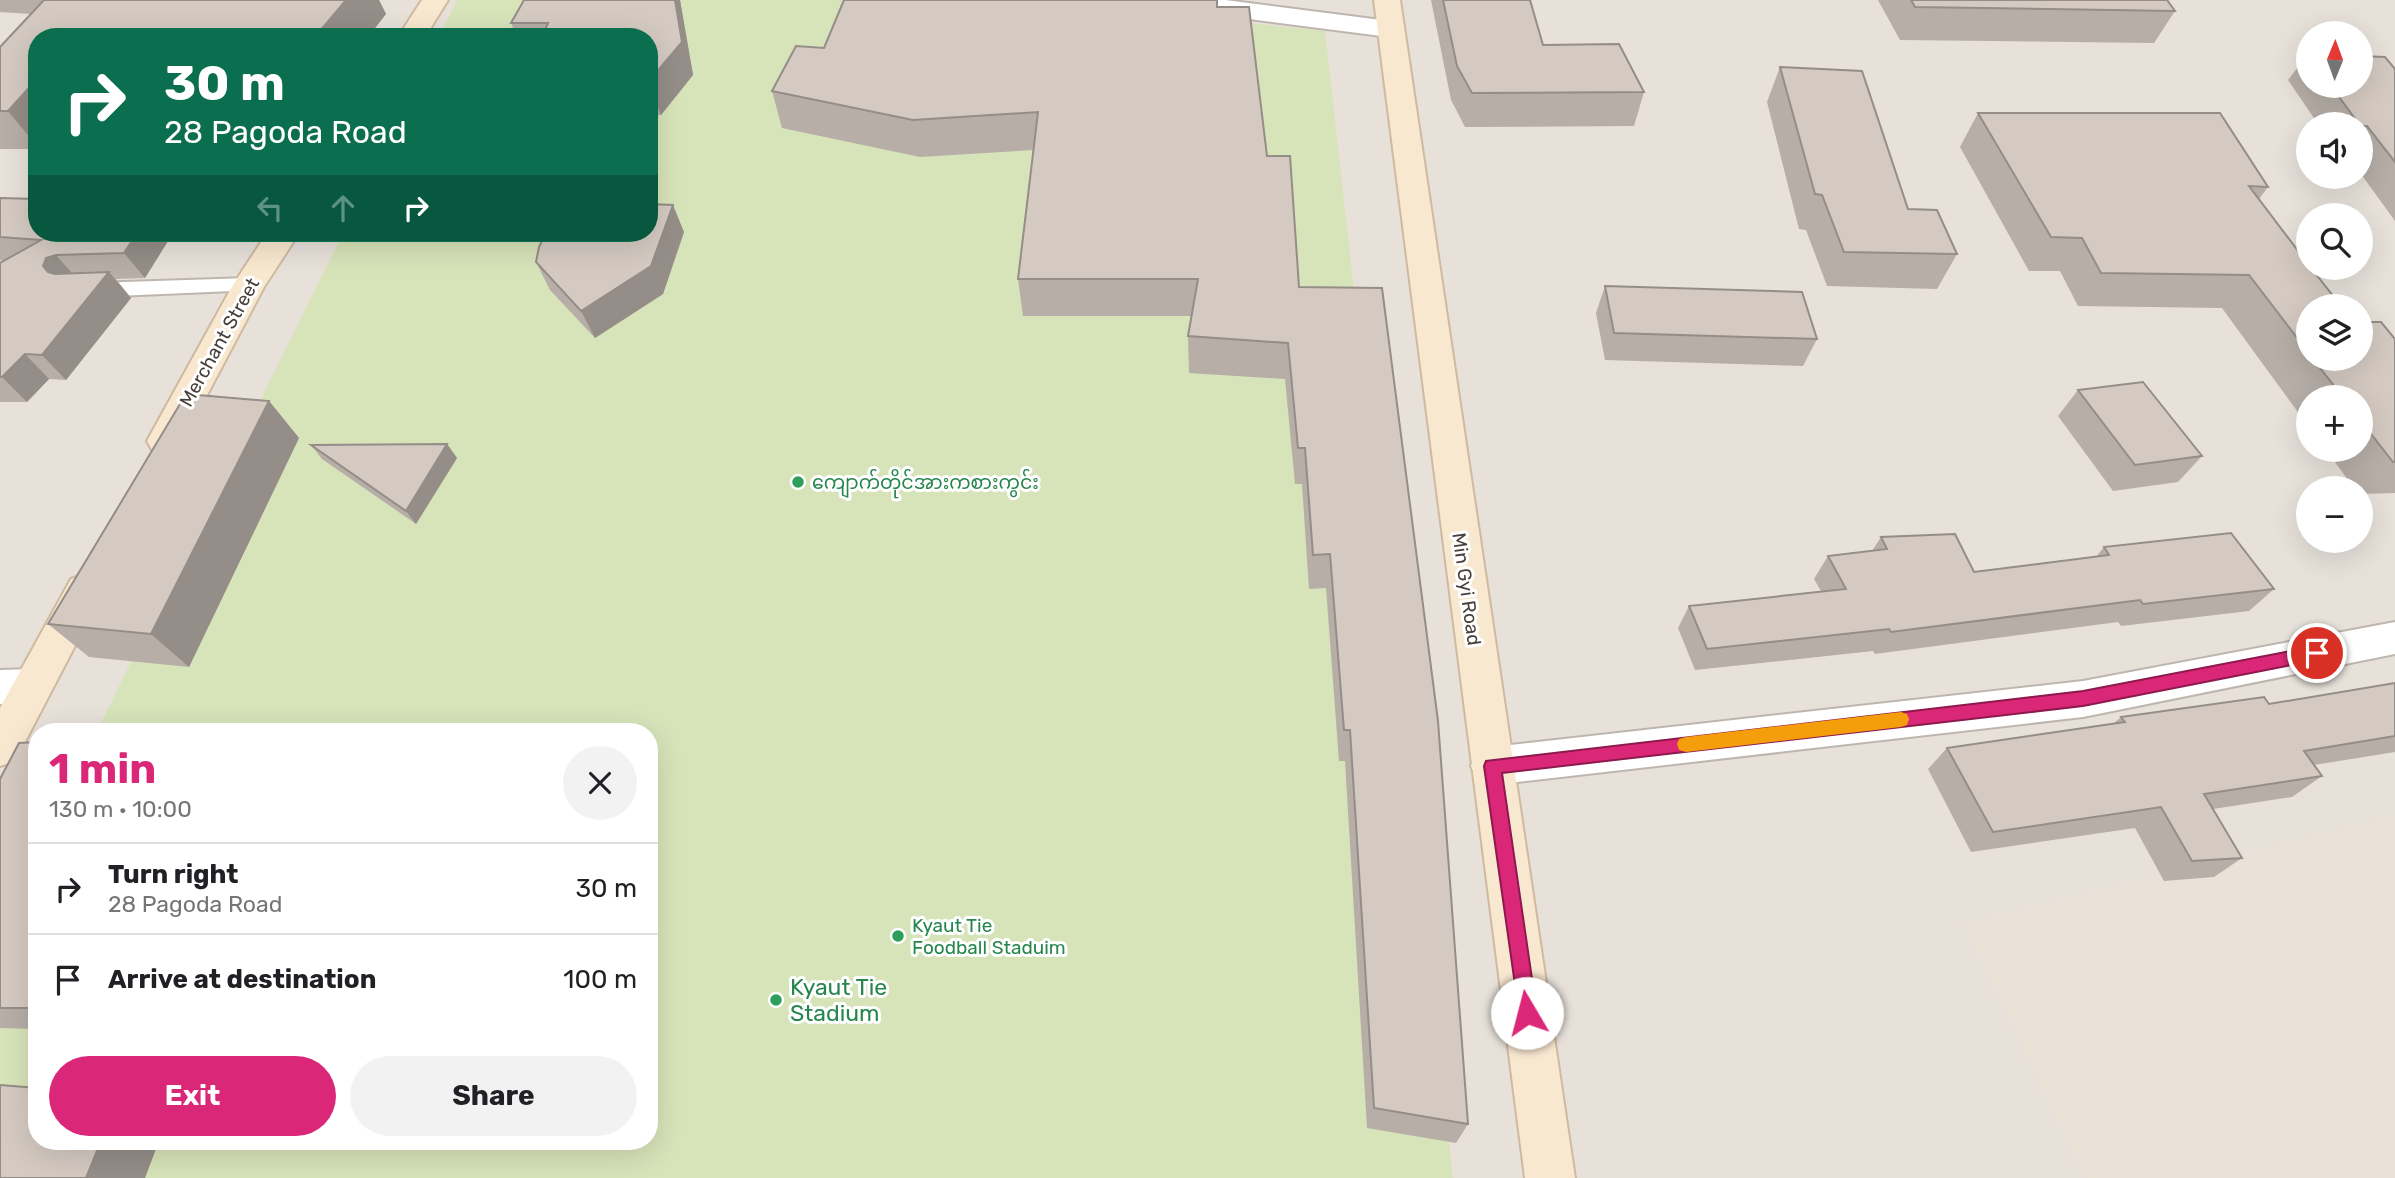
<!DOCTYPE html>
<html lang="en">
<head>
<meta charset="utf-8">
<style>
	:root { --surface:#fff; --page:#f2f2f2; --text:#202124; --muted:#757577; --line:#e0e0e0; --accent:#db2777 }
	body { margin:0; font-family:Rubik,"Noto Sans Myanmar",sans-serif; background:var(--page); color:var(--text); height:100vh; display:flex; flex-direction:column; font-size:26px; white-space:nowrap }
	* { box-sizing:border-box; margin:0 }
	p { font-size:23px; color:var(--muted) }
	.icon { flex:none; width:38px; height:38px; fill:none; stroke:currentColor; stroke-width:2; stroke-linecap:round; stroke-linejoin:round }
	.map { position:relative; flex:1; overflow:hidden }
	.side { position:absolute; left:28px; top:723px; width:630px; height:427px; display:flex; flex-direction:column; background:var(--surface); border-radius:28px; box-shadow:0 7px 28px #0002 }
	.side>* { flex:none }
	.guide { position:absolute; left:28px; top:28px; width:630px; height:214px; border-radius:28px; box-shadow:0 7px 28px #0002; background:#0b6e4f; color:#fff; overflow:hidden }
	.needle { width:46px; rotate:1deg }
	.controls { position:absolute; left:2296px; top:21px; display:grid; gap:14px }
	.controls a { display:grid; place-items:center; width:77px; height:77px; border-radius:50%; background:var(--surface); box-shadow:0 7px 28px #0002; font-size:35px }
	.pin { position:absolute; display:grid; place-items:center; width:60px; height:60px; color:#fff; margin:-30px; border:4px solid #fff; border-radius:50%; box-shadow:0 2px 7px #0007 }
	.me { position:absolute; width:77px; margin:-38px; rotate:352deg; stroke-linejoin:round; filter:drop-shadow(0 0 5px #0008) }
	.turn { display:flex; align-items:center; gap:24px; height:147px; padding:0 21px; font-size:32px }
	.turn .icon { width:91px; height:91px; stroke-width:2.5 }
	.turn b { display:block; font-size:49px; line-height:60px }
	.lanes { display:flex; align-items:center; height:66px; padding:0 21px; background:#0003; justify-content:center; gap:35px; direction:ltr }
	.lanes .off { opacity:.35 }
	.round { display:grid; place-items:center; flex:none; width:74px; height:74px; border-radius:37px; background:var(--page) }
	.overview { display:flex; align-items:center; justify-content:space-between; height:119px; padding:0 21px }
	h1 { font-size:42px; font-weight:700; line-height:52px; color:var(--accent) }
	.button { display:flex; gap:14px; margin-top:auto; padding:14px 21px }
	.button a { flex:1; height:80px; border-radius:42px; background:var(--accent); color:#fff; font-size:28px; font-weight:700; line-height:80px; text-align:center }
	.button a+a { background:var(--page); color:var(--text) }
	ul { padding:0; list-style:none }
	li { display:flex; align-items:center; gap:21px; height:91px; padding:0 21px; border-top:2px solid var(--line) }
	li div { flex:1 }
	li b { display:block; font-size:26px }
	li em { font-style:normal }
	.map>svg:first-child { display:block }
	.residential { fill:#e7e1da; fill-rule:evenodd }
	.education { fill:#ebe2d7 }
	.green { fill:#d7e3b9 }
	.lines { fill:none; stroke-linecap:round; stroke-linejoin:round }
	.service-casing { stroke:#beb6ae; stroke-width:4 }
	.minor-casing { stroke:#beb6ae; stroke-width:4 }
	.secondary-casing { stroke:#cebaa0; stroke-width:4 }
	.service { fill:#fff; fill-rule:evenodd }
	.minor { fill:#fff; fill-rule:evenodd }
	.secondary { fill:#f9e8d0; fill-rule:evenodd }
	.wall { fill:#b6aea7 }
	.shaded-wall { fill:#948d88 }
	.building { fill:#d4cac2; stroke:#948d88; stroke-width:2 }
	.route { fill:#db2777; stroke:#8e194d; stroke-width:2 }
	.slow { fill:#f59e0b }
	.leisure-dot { fill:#2e9e5b; stroke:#fff; stroke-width:2.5 }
	.labels { text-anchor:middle; stroke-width:6; stroke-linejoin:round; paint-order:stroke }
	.street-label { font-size:19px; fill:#47403a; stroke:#fff }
	.leisure-label { font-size:19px; fill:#27864d; stroke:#fff; text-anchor:start }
	.near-leisure-label { font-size:23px; fill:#27864d; stroke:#fff; text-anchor:start }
</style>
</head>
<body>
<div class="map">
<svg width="2395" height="1178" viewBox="0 0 2395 1178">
	<rect width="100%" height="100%" fill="#f4f0eb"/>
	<path class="residential" d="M0,0h2395v1178h-2395zM2308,33h53v53h-53zM37,37h612v196h-612zM2308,124h53v53h-53zM2308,215h53v53h-53zM2308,306h53v53h-53zM2308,397h53v53h-53zM2308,488h53v53h-53zM37,732h612v409h-612z"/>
	<path class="education" d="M2395,816v362h-309l-121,-253z"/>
	<path class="green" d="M457,0h583l285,31 128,1147h-1453v-250l37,-74v287h612v-409l-552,-1 246,-498h306v-196h-210z"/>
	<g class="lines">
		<g class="service-casing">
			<path id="service" d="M249,278l7,2 3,5 -3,5 -163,7 -7,-2 -3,-5 3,-5 7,-2z"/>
		</g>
		<g class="minor-casing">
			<path id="minor" d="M1151,0h74l164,21 9,2 4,6 -4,6 -9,2 -225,-29 -9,-2z
				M2395,622v32l-312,63 -591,68 -15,-6 -6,-13 6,-13 15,-6 591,-66z
				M32,669l14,5 6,12 -6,12 -14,5 -32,1v-34z"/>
		</g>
		<g class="secondary-casing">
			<path id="secondary" d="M422,0h26l-23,37h-27z
				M1374,0h26l175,1178h-50z
				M267,233h32l-35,54 -86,163 -13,4 -13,-4 -5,-9 86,-156z
				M85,574l14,5 5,11 -89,171 -15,5v-58l71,-129z"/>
		</g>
		<use href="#service" class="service"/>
		<use href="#minor" class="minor"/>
		<use href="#secondary" class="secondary"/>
	</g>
	<path class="wall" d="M0,0h379l7,14 -18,23h-331v112h-37v-102l31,-33 -31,-2z
		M524,0h156l13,75 -32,40 -12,1v-79h-132l-6,-14z
		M1431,0h99l13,45 101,47 -10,34 -169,1 -14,-27z
		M1878,0h289l8,11 -21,32 -254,-3z
		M1217,7l50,149 32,131 169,837 -12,19 -89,-15 -22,-367h-6l-13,-173 -17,1 -7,-105h-7l-10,-105 -96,-6 -1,-37 4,-20h-169l-5,-37 15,-129 -113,7 -138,-29 -10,-37z
		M2308,54v32h53l34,-17v152l-34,-47v-50h-43l-30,-44z
		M1780,67l128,142 49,45 -20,35 -110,-3 -21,-56 -7,-1 -32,-127z
		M1978,113l290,74 -9,12 49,107v53h53l34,-20v154l-34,1v-6h-7l-28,-38h35v-53h-53v29l-86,-118 -144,-2 -18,-35h-31l-69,-124z
		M0,198l37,35h136l-28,45 -29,1 15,19 -65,82 -17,-1 -22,23h-27v-139l3,-2 -3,-1z
		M684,232l-21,62 -68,44 -45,-48 -14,-28z
		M1605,286l212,53 -14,27 -198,-6 -9,-47z
		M2078,390l124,66 -24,26 -65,9 -55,-75z
		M269,401l30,37 -110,229 -100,-10 -41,-33z
		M447,444l10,14 -41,66 -94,-65 -11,-14z
		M1881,537l93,35 122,-15 8,-10 170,42 -25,22 -128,15 -3,-4 -243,32 -2,-3 -178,19 -17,-42 11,-22 132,-15 -7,-12 14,-23 44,-5z
		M2395,683v69l-81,13 8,11 -30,21 -79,12 29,49 -28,19 -50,4 -29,-53 -164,24 -43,-83 19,-21 166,-24 8,-7 148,-13z
		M37,742v287l-37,-1v-249z"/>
	<path class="shaded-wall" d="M346,0h33l7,14 -18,23h-53z
		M675,0h5l13,75 -32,40 -12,-30v-4z
		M37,79v67l-29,-35z
		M673,205l11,27 -21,62 -68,44 -14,-27z
		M137,233h36l-28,45 -21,-25z
		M56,255l22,25 -30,-8 -5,-6 3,-8z
		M109,272l22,26 -65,82 -24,-25z
		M25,354l24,25 -22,23 -25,-25z
		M269,401l30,37 -110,229 -38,-33z
		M447,444l10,14 -41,66 -10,-13z
		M101,1141h58l-14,37h-59z"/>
	<path class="building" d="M44,0h302l-31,37h-278v42l-29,32h-8v-64z
		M524,0h151l7,42 -33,39v-44h-107l6,-14h-37z
		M844,0h373v7h32l18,149h23l9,131 83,1 56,433 30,403 -94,-16 -24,-378h-6l-14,-176 -17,1 -8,-107h-7l-10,-105 -100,-7 10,-57h-180l20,-167 -125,8 -141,-29 24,-45 28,2z
		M1443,0h87l13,45 76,-1 25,48 -172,1 -15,-27z
		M1911,0h256l8,11 -260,-4z
		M2361,56l24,1 10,12v93l-28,-36h-6v-2h-2l-28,-38h30z
		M1780,67l82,4 46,138 29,1 20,44 -113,-2 -22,-57 -7,-1z
		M1978,113h242l48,74 -19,-1 59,78v4h3l30,38h-33v46l-59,-77 -148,-2 -19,-35 -31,-1z
		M0,198l37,1v34h100l-13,20 -68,2 -10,3 -3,8 5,6 7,2 54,-2 -67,83 -17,-1 -23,23h-2v-114l41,-23 -41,-3z
		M649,204l24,1 -22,61 -70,45 -45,-49 3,-15 7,-14h103z
		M1605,286l197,6 15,47 -203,-6z
		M2361,322h20l14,17v123h-2l-32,-41v-24h-18l-30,-38h48z
		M2143,382l59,74 -67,9 -57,-75z
		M186,394l83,7 -118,233 -103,-10z
		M447,444l-41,67 -95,-66z
		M2231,533l43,56 -131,15 -3,-4 -249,32 -2,-3 -182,20 -18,-43 157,-17 -18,-33 59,-7 -6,-12 74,-3 19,38 135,-17 -5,-8z
		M2395,683v53l-91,15 18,25 -118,18 38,64 -50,3 -31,-54 -168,25 -46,-84 178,-26 -4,-5 143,-20 5,7z
		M37,742v266h-37v-229l19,-36z
		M0,1085l37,3v53h64l-15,37h-86z"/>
	<path class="route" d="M2317,646l6,2 2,5 -2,5 -6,2 -234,46 -581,67 35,240 -3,7 -7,3 -7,-3 -36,-254 2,-5 597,-70z"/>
	<path class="slow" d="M1901,712l6,2 2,5 -2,6 -6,2 -215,25 -7,-2 -2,-6 2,-5 7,-2z"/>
	<g class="leisure-dot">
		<circle cx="798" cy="482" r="7"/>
		<circle cx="898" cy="936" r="7"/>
		<circle cx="776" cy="1000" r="7"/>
	</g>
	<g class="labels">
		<g class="street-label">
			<text transform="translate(219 342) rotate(-61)" y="7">Merchant Street</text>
			<text transform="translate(1467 589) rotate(82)" y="7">Min Gyi Road</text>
		</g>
		<g class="leisure-label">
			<text x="812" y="489">ကျောက်တိုင်အားကစားကွင်း</text>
			<text x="912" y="932">Kyaut Tie<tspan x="912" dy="22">Foodball Staduim</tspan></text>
		</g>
		<g class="near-leisure-label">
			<text x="790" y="995">Kyaut Tie<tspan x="790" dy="26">Stadium</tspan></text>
		</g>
	</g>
</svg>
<div class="controls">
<a><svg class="needle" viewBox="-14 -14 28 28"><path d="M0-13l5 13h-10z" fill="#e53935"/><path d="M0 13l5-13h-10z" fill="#757577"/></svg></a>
<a><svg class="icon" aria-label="sound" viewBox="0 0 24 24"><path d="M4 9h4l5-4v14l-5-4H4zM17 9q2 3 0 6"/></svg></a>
<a><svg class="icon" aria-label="search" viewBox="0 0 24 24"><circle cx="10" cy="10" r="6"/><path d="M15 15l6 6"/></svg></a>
<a><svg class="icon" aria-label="layers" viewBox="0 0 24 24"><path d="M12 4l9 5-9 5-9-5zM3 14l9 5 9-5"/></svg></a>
<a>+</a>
<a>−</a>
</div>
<div class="pin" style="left:2317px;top:653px;background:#d93025"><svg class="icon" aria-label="arrive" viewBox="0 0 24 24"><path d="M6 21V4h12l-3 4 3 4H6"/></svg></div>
<svg class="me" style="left:1527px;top:1013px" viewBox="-20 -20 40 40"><circle r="19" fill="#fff"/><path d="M0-13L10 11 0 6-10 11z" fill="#db2777"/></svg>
<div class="guide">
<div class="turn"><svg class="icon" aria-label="right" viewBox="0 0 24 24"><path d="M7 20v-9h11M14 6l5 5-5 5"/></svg><div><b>30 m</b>28 Pagoda Road</div></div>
<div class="lanes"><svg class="icon off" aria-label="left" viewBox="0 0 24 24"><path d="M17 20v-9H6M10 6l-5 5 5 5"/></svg><svg class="icon off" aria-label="ahead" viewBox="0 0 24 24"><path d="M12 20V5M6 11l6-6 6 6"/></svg><svg class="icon" aria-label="right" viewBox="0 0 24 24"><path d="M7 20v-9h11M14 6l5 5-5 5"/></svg></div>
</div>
<section class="side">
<div class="overview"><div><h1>1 min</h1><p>130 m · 10:00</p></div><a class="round"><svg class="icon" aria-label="close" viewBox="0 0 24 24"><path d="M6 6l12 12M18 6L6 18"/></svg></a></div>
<ul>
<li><svg class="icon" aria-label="right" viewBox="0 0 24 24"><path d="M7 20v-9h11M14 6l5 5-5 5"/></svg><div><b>Turn right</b><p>28 Pagoda Road</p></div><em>30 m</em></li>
<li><svg class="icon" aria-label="arrive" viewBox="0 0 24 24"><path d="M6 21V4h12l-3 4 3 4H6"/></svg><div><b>Arrive at destination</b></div><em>100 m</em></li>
</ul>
<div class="button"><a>Exit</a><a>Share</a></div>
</section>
</div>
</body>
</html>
